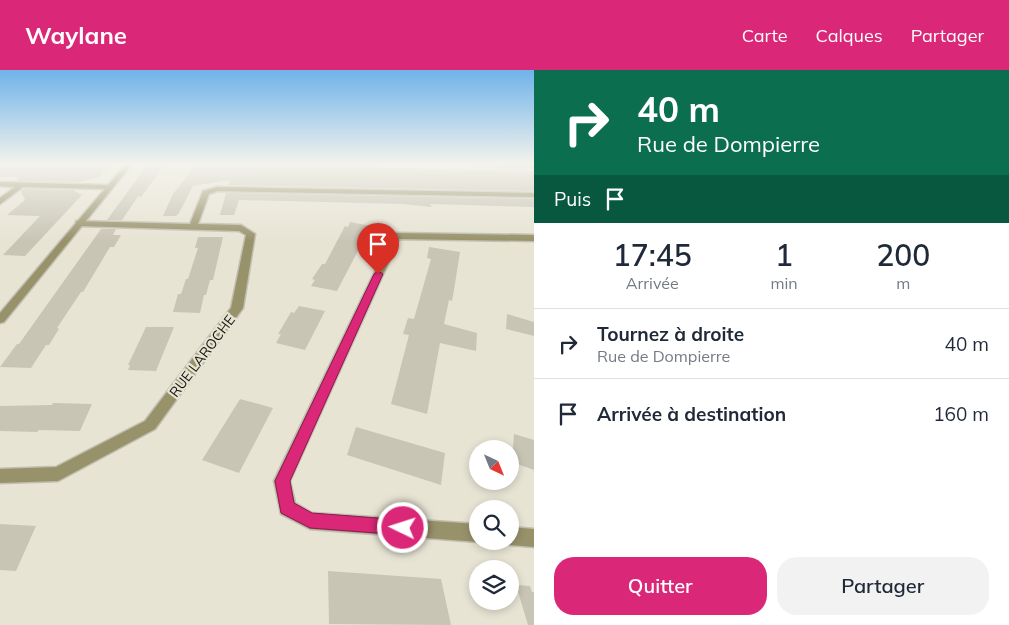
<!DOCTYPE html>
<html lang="fr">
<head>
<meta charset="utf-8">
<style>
	:root { --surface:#fff; --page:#f2f2f3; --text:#1f2937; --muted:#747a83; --line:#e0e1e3; --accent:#db2777 }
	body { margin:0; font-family:Mulish,sans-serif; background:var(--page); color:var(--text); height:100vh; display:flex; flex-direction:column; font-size:19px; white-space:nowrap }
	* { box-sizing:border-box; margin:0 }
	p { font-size:16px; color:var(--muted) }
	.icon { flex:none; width:28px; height:28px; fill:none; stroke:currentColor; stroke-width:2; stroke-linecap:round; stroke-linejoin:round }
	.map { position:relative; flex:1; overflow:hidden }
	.sheet { display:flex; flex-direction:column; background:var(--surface); width:475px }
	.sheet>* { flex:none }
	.hud { background:#0b6e4f; color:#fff; overflow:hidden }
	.needle { width:32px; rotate:137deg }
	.buttons { position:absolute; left:469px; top:370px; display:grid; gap:10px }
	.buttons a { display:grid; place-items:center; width:50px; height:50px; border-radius:50%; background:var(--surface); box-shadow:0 2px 8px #0003; font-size:25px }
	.pin { position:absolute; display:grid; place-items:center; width:42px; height:42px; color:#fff; margin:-51px -21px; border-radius:50% 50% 50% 0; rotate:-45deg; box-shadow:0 0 5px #0007 }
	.pin .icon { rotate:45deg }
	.me { position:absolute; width:55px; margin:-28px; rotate:274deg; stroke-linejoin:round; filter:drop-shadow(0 0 4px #0008) }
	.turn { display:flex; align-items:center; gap:18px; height:105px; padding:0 20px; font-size:22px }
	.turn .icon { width:65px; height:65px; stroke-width:2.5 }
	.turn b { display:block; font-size:35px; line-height:42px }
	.then { display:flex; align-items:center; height:48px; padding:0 20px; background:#0003; gap:10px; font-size:19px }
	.eta { display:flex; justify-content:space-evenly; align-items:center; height:85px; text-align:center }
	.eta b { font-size:30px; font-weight:600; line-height:35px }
	.button { display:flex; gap:10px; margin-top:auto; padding:10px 20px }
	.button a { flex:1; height:58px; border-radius:20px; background:var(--accent); color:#fff; font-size:20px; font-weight:600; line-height:58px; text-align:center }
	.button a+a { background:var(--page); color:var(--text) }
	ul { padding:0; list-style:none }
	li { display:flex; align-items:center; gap:15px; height:70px; padding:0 20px; border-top:1px solid var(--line) }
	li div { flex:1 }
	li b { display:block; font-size:19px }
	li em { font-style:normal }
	header { display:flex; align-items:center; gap:30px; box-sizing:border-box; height:70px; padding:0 25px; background:var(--accent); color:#fff }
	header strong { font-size:24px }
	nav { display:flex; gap:28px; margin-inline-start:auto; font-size:18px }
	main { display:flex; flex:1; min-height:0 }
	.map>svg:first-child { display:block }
	.building { fill:#c8c5b5 }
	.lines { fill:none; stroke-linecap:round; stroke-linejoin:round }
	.minor-casing { stroke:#c1bfb1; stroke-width:3 }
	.tertiary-casing { stroke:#c1bfb1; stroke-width:3 }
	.minor { fill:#98926b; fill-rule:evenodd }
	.tertiary { fill:#98926b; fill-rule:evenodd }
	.route { fill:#db2777; stroke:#8e194d }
	.labels { text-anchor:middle; stroke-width:4.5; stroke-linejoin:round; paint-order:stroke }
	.street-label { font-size:14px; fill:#161510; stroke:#e7e4d4 }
</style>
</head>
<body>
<header>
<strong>Waylane</strong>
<nav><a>Carte</a><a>Calques</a><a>Partager</a></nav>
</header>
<main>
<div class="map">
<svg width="534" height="555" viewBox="0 0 534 555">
	<rect width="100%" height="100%" fill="#e7e4d4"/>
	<path class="building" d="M0,94h110l-11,13 -19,5 -62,-1 -1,-4h-17z
		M148,94h17l-24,33 -3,-1 -1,2 -15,22h-15z
		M197,94l337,7v20l-306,-6 2,-5 -37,6 -14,27 -3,3h-13l10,-22z
		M24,119l49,1 9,5 -57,61 -22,-1 37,-39 -33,-1 18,-15 -4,-9z
		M226,123l308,6v8l-104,-3 2,3 -29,-3 -164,-4 -5,15h-14z
		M350,152l21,4 -34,65 -26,-5 4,-6 -3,-1 10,-15h3l20,-38 3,1z
		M101,159h15l-3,6h8l-7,12h-4l-27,45h-2l-24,36 2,1 -10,16h-3l-15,23 -31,-1 17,-23h2z
		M198,167h25l-10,43h-3l-4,15h-2l-4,18 -27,-1 5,-18h3l5,-15h2l10,-31h-3z
		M429,177l31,5 -6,38 -2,11 -3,-1 -5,24 33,9 -1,18 -36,-8 -13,71 -36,-10 18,-69 -6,-1 5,-16 6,1 17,-60 -4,-1z
		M299,236l26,5 -20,39 -29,-7 5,-9h-3l13,-22 3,1z
		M507,244l27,8v14l-28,-7z
		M146,257h28l-18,44 -28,-1 2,-5h-2z
		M240,329l33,9 -34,65 -37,-13z
		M53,333l39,1 -12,27 -41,-1 -2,2 -37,-1v-25l52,-1z
		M356,357l89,26 -4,32 -94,-30z
		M514,364l20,6v30l-22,-8z
		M0,454l36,2 -20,45 -16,-1z
		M328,501l113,8 10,46 -122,-1z
		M516,515l14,1 2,6h2v33h-6z"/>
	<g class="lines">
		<g class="minor-casing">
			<path id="minor" d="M0,112l109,3 4,2 -4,2 -86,-2 -23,17v-6l15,-11 -15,-1z
				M217,117l317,6v4l-316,-6 -9,3 -11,30 43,1 14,9 -12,74 -88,121 -97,52 -58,2v-14l56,-2 89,-46 86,-113 15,-73 -7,-4 -160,-5 -3,-1v-4l114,3 13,-33z
				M396,163l138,2v6l-135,-2 -109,242 5,22 17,10 166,11v18l-168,-13 -29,-15 -7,-33 118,-245z
				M510,457l24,2v18l-24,-2 -7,-3 7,-1z"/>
		</g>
		<g class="tertiary-casing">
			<path id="tertiary" d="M126,94h6l-128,158 -4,1v-10z
				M472,94h62v3l-59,-1z"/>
		</g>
		<use href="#minor" class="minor"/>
		<use href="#tertiary" class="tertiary"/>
	</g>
	<linearGradient id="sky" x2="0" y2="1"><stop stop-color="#6fb3ea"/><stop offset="0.55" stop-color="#f4f3ec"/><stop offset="1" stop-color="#f4f3ec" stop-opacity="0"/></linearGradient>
	<rect width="534" height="171" fill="url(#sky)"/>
	<path class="route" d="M378,201l5,3 -93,207 4,22 18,10 91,7 6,2 2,6 -2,5 -6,2 -93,-7 -29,-15 -6,-32 99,-207z"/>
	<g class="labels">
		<g class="street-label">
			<text transform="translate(202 286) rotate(-53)" y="5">RUE LAROCHE</text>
		</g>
	</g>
</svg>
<div class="buttons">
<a><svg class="needle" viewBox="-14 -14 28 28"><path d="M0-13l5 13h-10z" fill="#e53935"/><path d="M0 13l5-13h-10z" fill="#747a83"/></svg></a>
<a><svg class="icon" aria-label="search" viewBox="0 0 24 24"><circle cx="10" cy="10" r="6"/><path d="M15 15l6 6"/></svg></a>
<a><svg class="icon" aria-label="layers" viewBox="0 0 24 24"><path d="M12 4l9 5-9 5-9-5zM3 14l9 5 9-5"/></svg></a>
</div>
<div class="pin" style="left:378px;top:204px;background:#d93025"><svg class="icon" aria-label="arrive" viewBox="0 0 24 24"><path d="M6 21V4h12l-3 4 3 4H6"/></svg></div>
<svg class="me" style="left:403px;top:458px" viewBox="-20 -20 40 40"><circle r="17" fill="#db2777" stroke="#fff" stroke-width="3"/><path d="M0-11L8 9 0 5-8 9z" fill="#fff"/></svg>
</div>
<section class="sheet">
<div class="hud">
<div class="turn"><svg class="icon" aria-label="right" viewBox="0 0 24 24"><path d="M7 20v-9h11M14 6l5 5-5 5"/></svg><div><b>40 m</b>Rue de Dompierre</div></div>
<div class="then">Puis<svg class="icon" aria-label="arrive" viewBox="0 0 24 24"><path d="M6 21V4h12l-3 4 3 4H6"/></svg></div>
</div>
<div class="eta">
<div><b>17:45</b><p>Arrivée</p></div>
<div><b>1</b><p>min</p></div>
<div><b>200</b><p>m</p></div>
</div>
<ul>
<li><svg class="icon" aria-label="right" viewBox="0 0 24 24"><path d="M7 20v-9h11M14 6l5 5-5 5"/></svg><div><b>Tournez à droite</b><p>Rue de Dompierre</p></div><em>40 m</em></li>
<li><svg class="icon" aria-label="arrive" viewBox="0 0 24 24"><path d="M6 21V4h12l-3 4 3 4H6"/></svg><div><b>Arrivée à destination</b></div><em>160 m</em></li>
</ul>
<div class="button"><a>Quitter</a><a>Partager</a></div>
</section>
</main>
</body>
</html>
